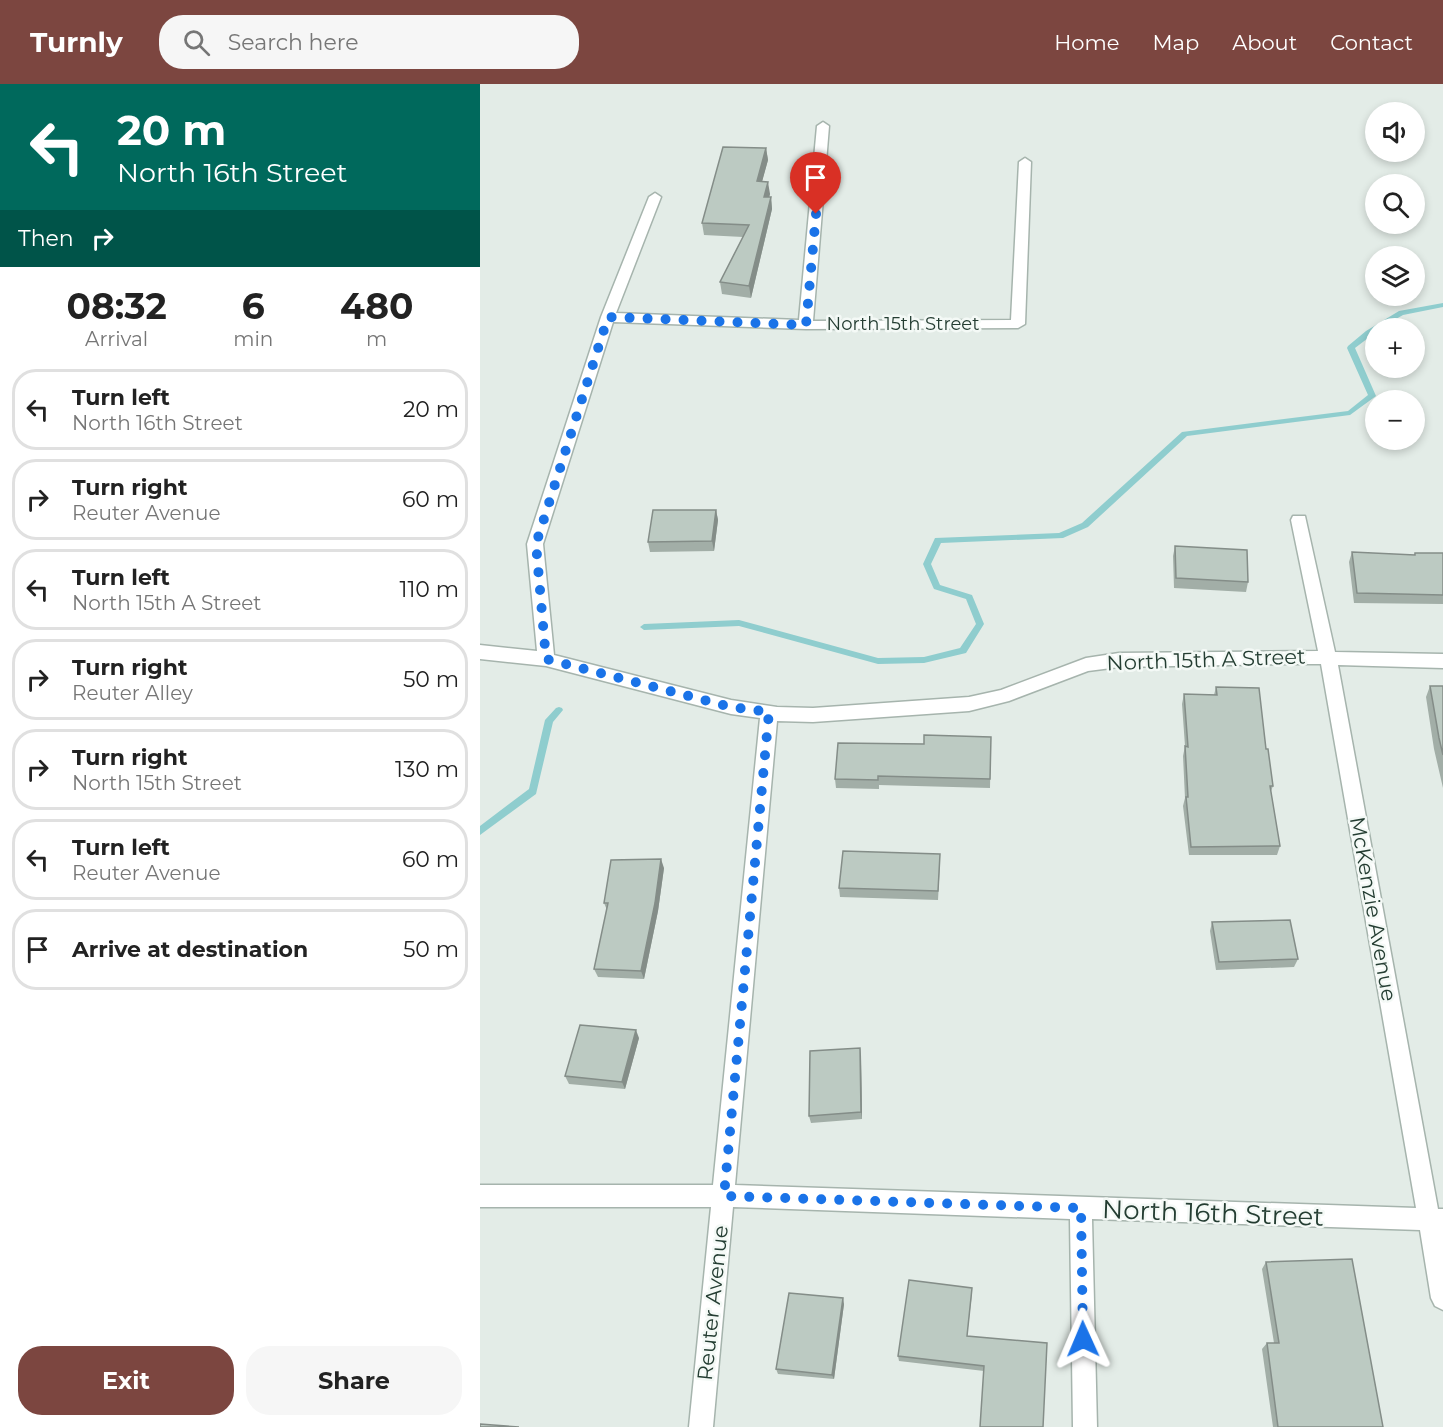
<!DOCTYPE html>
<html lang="en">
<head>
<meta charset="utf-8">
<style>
	:root { --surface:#fff; --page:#f6f6f6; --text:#222; --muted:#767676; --line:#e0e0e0; --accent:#7c4640 }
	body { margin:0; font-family:Montserrat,sans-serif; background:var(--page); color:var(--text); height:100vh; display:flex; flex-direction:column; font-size:22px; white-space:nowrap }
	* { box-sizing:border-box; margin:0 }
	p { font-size:20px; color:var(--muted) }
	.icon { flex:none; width:33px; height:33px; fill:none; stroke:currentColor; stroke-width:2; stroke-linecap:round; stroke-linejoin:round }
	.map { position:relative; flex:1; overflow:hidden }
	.panel { display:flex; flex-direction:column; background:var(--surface); width:480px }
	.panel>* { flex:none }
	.banner { background:#00695c; color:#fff; overflow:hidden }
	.tools { position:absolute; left:885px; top:18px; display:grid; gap:12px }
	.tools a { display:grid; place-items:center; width:60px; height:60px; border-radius:50%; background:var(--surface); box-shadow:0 3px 9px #0003; font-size:30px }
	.pin { position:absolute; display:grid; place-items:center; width:51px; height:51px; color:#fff; margin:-62px -26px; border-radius:50% 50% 50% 0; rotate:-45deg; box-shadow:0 0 6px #0007 }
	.pin .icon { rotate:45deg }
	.me { position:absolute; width:66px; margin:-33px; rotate:359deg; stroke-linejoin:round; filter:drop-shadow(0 0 4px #0008) }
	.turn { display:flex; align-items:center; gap:21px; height:126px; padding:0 18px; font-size:27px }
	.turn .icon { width:78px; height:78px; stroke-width:2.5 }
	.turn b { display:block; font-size:42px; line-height:51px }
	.then { display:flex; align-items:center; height:57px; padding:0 18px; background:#0003; gap:12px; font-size:22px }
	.eta { display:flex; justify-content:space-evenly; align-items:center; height:102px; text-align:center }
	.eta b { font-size:36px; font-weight:700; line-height:42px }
	.button { display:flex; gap:12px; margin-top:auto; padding:12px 18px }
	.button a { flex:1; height:69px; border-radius:24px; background:var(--accent); color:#fff; font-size:24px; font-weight:700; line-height:69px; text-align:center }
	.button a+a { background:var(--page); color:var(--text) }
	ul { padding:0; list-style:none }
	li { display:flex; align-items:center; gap:18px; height:81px; margin:0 12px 9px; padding:0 6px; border:3px solid var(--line); border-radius:24px }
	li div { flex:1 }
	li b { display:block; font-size:22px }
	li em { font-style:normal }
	header { display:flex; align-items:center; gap:36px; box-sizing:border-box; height:84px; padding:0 30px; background:var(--accent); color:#fff }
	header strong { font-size:28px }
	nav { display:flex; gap:33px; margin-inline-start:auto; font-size:21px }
	.search { width:420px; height:54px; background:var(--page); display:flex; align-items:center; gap:15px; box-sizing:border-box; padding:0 21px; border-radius:24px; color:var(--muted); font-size:22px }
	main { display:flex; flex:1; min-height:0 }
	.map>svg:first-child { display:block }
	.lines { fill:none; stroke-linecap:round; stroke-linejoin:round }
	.stream { fill:#8fcdce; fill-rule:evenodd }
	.minor-casing { stroke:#a6b4ad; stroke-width:3 }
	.minor { fill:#fff; fill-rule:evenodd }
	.wall { fill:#a2aea7 }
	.shaded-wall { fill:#848d88 }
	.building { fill:#bccac2; stroke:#848d88; stroke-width:1.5 }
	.route { stroke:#1a73e8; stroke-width:10; stroke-dasharray:0 18 }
	.labels { text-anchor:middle; stroke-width:5; stroke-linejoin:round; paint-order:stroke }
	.far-street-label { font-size:18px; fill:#243d32; stroke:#f4f9f6 }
	.street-label { font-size:21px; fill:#243d32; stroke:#f4f9f6 }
	.near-street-label { font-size:26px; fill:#243d32; stroke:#f4f9f6 }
</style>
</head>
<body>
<header>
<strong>Turnly</strong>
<div class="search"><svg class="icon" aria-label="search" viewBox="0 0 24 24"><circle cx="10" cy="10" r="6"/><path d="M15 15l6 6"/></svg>Search here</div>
<nav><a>Home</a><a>Map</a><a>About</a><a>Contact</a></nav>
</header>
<main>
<section class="panel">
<div class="banner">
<div class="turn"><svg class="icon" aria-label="left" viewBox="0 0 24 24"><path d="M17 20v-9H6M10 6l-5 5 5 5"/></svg><div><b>20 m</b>North 16th Street</div></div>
<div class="then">Then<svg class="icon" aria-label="right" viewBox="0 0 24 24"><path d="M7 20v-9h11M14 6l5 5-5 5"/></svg></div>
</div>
<div class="eta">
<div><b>08:32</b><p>Arrival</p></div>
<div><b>6</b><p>min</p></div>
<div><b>480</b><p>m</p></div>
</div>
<ul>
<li><svg class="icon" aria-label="left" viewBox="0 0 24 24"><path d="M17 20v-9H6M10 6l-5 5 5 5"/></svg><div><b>Turn left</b><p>North 16th Street</p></div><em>20 m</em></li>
<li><svg class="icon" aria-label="right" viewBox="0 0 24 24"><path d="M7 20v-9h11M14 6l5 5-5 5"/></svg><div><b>Turn right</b><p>Reuter Avenue</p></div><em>60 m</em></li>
<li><svg class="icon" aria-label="left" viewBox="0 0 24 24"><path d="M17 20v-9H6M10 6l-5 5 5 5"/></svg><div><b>Turn left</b><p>North 15th A Street</p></div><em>110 m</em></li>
<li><svg class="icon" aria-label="right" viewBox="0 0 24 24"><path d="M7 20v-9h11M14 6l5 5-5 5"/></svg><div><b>Turn right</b><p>Reuter Alley</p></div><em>50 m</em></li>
<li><svg class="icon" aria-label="right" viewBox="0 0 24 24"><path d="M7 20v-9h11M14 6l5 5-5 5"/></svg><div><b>Turn right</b><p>North 15th Street</p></div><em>130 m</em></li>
<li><svg class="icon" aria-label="left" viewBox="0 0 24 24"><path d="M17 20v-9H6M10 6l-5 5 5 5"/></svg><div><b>Turn left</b><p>Reuter Avenue</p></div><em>60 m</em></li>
<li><svg class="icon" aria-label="arrive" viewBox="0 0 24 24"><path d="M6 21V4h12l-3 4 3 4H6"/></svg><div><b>Arrive at destination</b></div><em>50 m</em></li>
</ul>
<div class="button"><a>Exit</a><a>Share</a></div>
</section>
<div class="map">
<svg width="963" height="1343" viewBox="0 0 963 1343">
	<rect width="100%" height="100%" fill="#e3ece7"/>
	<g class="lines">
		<path class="stream" d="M963,219v4l-40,8 -23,13h-4v4l-21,16 21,48 -26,19 -163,21 -99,91 -25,11 -122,5 -10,21 9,21 32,10 12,29 -18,29 -42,10 -46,1 -139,-38 -95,4 -4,-3 4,-3 95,-4 139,38 46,-1 36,-9 16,-24 -10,-25 -32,-10 -1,-2 -10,-23 12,-26 124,-5 23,-10 100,-91 166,-21 20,-16 -21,-47 1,-2 18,-15 33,-20z
			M79,623l3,1 1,2 -10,12 -17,72 -56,41v-9l49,-37 16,-69 11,-12z"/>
		<g class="minor-casing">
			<path id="minor" d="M343,38l6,4 -16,195 198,-1 8,-158 6,-4 6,4 -6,162 -7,4 -212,1 -193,-7 -70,222 11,111 177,45 46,7 36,1 156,-11 32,-7 85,-32 33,-5 199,-2 -27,-131 2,-4h12l30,136 108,2v14l-105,-3 100,544h5v101l-8,-4 -4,-8 -11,-68 -328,-11 5,208h-24l-3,-208 -337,-12 -20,220h-24l22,-220h-231v-22h233l47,-467 -29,-4 -185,-48 -66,-7v-14l57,6 -10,-107 74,-227 48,-120 6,-4 6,4 -45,116 183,7 18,-194zM806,580h35l95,544 -681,-23 42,-464 36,1 156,-11 40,-10 79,-30 31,-4z"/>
		</g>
		<use href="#minor" class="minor"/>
	</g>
	<path class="wall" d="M286,64l2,12 -6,21 8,13 -1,3h2l1,12 -21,89 -29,-4 -2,-12 23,-45 -39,-2 -2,-12z
		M236,426l2,10 -4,31 -64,1 -2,-10z
		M695,462l73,36 -2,10 -72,-4 -1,-32z
		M872,468l62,3 1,-2h28v51l-89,-1 -5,-41z
		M950,602h13v102l-9,-39 -8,-52z
		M736,603l50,62 7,37 -2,5 9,55 -3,9h-88l-6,-49 2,-8 -2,-42 2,-10 -3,-42 2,-10 30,1z
		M511,653l-1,51 -111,-3v4l-43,-1 -1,-9 89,-35z
		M460,779l-2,37 -98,-3 -1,-9z
		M184,784l-6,43 -14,68 -46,-2 -4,-8 13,-59 -3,-7z
		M732,838l86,37 -4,8 -78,3 -6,-39z
		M159,954l-14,51 -56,-5 -4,-8z
		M381,971l1,64 -51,4 -2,-7z
		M786,1178l117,165h-110l-11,-78 5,-6h7l-12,-74z
		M492,1210l-5,42 80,7 -63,28 -85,-10 -1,-5z
		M364,1220l-10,75 -56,-5 -2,-5z"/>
	<path class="shaded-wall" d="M286,64l2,12 -9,33 -2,-12z
		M288,98l2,12 -4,15 -2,-12z
		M291,113l1,12 -21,89 -2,-12z
		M236,426l2,10 -4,31 -2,-10z
		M181,775l3,9 -6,43 -14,68 -3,-8z
		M156,946l3,8 -14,51 -3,-7z
		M380,964l1,7 1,64 -1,-7z
		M363,1214l1,6 -10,75 -2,-4z"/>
	<path class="building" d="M243,63l43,1 -9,33 11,1 -4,15h7l-22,89 -29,-4 29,-57 -47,-2z
		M173,426h63l-4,31 -64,1z
		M695,462l72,4 1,32 -72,-4z
		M872,468l63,3v-2h28v42l-86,-2z
		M950,602h13v69l-4,-17z
		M736,603l43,1 7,61h2l5,37h-3l10,60 -89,1 -5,-50h2l-3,-51 3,1 -4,-53 33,1z
		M444,651l67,2 -1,42 -112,-3v4l-43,-1 3,-36 86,1z
		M363,767l97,3 -2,37 -99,-3z
		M181,775l-6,44 -14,68 -47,-2 14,-66h-4l7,-43z
		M810,836l8,39 -79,3 -7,-40z
		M100,941l56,5 -14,52 -57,-6z
		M380,964l1,64 -52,4 1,-65z
		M872,1175l31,168h-105l-11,-84h12l-13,-81z
		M429,1196l63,8 -5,48 80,7 -4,84h-63l4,-61 -86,-10z
		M309,1209l54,5 -11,77 -56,-6z
		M0,1340l39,3h-39z"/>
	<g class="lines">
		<path class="route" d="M336,130l-10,111 -198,-8 -72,227 10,115 185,48 38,5 -45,484 357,12 2,131"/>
	</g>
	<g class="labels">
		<g class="far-street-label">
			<text x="423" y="246">North 15th Street</text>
		</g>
		<g class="street-label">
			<text transform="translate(726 576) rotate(-2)" y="7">North 15th A Street</text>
			<text transform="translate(893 825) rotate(80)" y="7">McKenzie Avenue</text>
			<text transform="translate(233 1219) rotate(-84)" y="7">Reuter Avenue</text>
		</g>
		<g class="near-street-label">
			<text transform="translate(733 1129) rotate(2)" y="9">North 16th Street</text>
		</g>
	</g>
</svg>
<div class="tools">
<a><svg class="icon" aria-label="sound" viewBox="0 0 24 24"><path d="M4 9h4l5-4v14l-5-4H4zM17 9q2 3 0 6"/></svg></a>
<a><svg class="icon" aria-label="search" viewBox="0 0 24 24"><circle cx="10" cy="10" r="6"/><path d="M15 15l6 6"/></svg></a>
<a><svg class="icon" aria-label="layers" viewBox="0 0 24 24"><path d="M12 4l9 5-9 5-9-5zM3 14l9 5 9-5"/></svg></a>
<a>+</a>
<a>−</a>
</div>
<div class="pin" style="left:336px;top:130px;background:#d93025"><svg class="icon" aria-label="arrive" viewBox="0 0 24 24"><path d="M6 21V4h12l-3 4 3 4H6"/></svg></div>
<svg class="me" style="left:603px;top:1255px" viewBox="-20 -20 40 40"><path d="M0-17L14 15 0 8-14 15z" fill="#1a73e8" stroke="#fff" stroke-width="4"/></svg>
</div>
</main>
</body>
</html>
